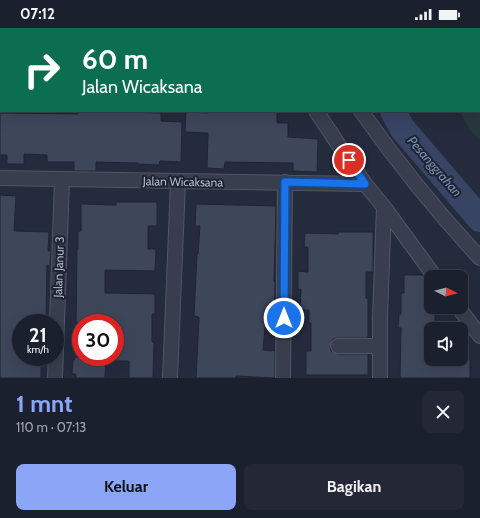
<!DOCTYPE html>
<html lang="id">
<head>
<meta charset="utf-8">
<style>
	:root { --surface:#1b202e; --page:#242836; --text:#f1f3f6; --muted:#a0a3aa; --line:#393e4a; --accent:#8ba6f6 }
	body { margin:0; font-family:Cabin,sans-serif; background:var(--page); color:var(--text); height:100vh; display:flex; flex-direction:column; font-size:15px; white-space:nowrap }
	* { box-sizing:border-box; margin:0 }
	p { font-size:13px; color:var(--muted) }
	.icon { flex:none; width:22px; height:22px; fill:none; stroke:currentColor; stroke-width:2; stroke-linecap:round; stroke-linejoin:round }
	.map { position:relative; height:350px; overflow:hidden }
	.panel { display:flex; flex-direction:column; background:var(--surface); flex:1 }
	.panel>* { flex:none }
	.guide { position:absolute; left:0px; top:0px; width:480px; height:84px; box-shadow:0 4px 16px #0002,0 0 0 1px var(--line); background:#0b6e4f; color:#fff; overflow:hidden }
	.needle { width:26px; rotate:96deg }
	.fabs { position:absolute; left:424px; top:242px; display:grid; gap:8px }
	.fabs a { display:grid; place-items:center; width:44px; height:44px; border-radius:8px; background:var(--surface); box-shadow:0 4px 16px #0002,0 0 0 1px var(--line); font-size:20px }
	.speed { position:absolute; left:12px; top:286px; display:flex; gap:8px; font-size:20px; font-weight:700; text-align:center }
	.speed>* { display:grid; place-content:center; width:52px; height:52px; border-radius:50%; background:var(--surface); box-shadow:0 4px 16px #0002,0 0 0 1px var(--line); line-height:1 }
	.speed small { font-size:10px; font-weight:400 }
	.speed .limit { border:6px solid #d22; background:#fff; color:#111 }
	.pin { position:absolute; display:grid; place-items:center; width:34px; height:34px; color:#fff; margin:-17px; border:2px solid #fff; border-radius:50%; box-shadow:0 1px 4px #0007 }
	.me { position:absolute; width:44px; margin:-22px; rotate:0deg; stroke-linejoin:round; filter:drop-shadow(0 0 3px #0008) }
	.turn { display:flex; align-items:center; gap:14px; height:84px; padding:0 16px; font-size:18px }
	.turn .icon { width:52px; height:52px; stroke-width:2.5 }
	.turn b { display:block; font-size:28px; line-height:34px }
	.round { display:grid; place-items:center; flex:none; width:42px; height:42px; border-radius:8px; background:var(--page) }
	.summary { display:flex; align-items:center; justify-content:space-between; height:68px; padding:0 16px }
	h1 { font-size:24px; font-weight:700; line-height:30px; color:var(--accent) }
	.cta { display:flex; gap:8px; margin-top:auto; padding:8px 16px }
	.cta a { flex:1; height:46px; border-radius:8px; background:var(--accent); color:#111; font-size:16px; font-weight:700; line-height:46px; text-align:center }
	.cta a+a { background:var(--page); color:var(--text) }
	.status { display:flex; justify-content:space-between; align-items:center; height:28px; padding:0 20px; background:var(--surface); direction:ltr }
	.status svg { height:11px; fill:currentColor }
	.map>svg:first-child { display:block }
	.green { fill:#26383e }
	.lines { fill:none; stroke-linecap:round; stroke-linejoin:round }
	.river { stroke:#384464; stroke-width:26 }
	.building { fill:#3e465a; stroke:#1f2534 }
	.minor-casing { stroke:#505665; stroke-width:16 }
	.minor { stroke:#383e4d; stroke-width:14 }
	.route-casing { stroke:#114b97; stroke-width:10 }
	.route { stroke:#1a73e8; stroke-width:7 }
	.labels { text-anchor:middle; stroke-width:4; stroke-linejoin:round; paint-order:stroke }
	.street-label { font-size:12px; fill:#b4b9c8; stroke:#1d2332 }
	.water-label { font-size:13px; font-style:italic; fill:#7c8baf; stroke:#1d2332 }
</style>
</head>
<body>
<div class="status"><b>07:12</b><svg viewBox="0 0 49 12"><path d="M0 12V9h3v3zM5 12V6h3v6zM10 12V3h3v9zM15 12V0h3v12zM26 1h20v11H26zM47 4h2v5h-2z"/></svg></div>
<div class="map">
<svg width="480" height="350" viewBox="0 0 480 350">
	<rect width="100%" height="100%" fill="#242b3d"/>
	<path class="green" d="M479,29h1v83l-11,-11 -9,-18h19z"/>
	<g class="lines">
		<path class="river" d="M345,0l1,1
			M393,83l9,17 78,91"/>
	</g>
	<path class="building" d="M78,83l83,2v8l21,1 -1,40 -21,-1 -1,4 -21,-1v-1l-42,-1v9h-22v-9h-27v-7l-23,-1v10h-17v-9h-7v-42l78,1z
		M208,83h69v12h11v14l30,2 -1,33 -24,-1v-8l-68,-1 -1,7 -17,-1 1,-35 -23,-1 1,-20 22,1z
		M0,167l16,1 -2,35 35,1 -1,19h3l-1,15 -3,-1 -1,53h-5v5h-20v34h20v21h-41z
		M116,174h41v24h-9v23h8l-1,22 -50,-1v23l50,1v20h-3v28h2l-1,36h-24v-17h-14v-38h-39l1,-74h1v-18h3v-27l35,1z
		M196,176l80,2 -2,75 1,1 -1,46 -9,-1 -2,23 12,1v27l-39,-2v2h-40l3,-61 -5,-1 3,-62h1l2,-28h-5z
		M338,204h35v40h-7v26h2v40h-30l-5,1 -3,7 1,5 7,3h30v21h-62v-24h5v-28h-2v-13h-9l1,-21h-3v-18l10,1v-25h-4l1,-14 33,1z
		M404,247h19l8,9v23h3l-1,7h2v15h-4v30h39v19h-70l1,-50h-3l1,-14h2v-21h3z
		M75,329h31l-1,21h-29v-4h-4l1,-14h1z"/>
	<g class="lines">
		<g class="minor-casing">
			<path id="minor" d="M162,0l1,1
				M302,0v1
				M433,0l1,1
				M0,28h1
				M479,59l1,1
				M316,83l49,73 19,23 51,70
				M361,83c36,51 76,101 119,147
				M0,150l365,6
				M458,279l22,29
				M338,318h42
				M55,350l7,-198
				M170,350l8,-196
				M283,350l2,-196
				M380,350v-60l4,-111"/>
		</g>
		<use href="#minor" class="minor"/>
	</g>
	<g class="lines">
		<g class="route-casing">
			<path id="route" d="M284,290l1,-136 80,2 -16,-24"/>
		</g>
		<use href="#route" class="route"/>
	</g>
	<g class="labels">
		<g class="street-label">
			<text transform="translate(183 154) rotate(1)" y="4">Jalan Wicaksana</text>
			<text transform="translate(59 239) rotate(-88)" y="4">Jalan Janur 3</text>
		</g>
		<g class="water-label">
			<text transform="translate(435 138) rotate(49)" y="5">Pesanggrahan</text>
		</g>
	</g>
</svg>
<div class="fabs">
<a><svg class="needle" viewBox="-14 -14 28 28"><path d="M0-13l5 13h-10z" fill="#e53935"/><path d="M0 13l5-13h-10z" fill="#a0a3aa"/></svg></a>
<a><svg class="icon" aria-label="sound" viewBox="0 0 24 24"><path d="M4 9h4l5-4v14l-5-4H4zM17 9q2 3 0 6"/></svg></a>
</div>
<div class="speed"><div>21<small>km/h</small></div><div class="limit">30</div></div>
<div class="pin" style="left:349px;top:132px;background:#d93025"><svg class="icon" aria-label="arrive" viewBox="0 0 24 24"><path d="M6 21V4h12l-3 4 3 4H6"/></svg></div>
<svg class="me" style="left:284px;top:290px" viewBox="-20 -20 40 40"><circle r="17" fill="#1a73e8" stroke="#fff" stroke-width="3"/><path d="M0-11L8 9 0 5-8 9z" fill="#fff"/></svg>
<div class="guide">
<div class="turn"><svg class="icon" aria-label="right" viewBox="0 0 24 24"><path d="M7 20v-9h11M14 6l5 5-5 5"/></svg><div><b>60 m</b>Jalan Wicaksana</div></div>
</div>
</div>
<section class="panel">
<div class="summary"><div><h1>1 mnt</h1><p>110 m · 07:13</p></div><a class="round"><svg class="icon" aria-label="close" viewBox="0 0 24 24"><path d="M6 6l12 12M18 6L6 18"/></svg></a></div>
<div class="cta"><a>Keluar</a><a>Bagikan</a></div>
</section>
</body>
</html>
